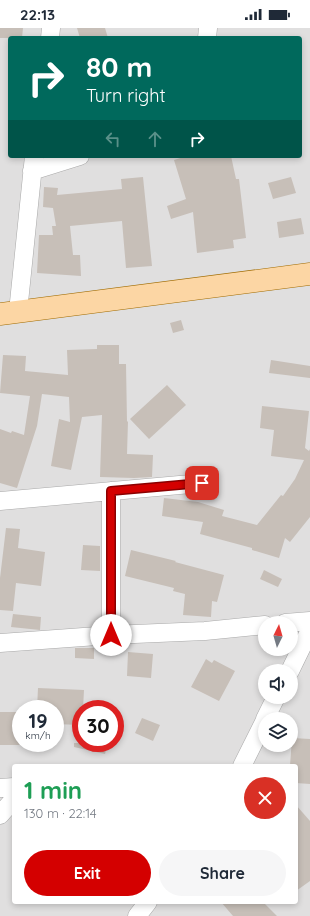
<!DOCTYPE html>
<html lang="en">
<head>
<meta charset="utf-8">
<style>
	:root { --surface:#fff; --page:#f6f6f7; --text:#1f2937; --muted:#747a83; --accent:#d40000 }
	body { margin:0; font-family:Quicksand,sans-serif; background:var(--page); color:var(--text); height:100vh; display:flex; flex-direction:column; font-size:15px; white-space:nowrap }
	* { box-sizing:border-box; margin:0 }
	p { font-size:13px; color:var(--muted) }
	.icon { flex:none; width:22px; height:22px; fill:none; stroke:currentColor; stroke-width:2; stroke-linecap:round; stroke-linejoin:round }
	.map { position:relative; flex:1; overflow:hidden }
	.drawer { position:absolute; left:12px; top:736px; width:286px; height:140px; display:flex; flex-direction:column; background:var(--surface); border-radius:4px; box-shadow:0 2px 6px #0003 }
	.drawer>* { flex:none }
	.top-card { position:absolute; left:8px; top:8px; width:294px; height:122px; border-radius:4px; box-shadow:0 2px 6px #0003; background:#00695c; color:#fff; overflow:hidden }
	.needle { width:26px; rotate:5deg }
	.buttons { position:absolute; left:258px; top:588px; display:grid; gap:8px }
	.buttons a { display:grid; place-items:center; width:40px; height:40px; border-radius:50%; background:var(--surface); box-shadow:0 2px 6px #0003; font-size:20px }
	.speed { position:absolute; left:12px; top:672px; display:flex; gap:8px; font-size:20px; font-weight:700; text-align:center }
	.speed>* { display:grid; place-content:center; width:52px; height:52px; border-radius:50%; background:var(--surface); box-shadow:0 2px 6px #0003; line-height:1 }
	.speed small { font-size:10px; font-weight:400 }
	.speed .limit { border:6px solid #d22; background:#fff; color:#111 }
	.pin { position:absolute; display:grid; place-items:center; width:34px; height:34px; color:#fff; margin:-17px; border-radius:8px; box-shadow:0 2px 6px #0006 }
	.me { position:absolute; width:44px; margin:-22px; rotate:0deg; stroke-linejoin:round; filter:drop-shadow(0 0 3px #0008) }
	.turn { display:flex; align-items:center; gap:14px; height:84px; padding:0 12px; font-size:18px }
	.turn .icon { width:52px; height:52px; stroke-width:2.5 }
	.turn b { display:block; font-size:28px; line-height:34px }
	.lanes { display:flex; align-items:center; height:38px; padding:0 12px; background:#0003; justify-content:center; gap:20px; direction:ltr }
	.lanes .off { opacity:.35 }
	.round { display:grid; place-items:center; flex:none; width:42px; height:42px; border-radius:21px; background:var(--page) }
	.overview { display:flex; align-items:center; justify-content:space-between; height:68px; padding:0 12px }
	h1 { font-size:24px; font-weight:700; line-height:30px; color:#1e9e55 }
	.button { display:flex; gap:8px; margin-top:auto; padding:8px 12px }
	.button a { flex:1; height:46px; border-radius:24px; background:var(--accent); color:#fff; font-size:16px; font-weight:700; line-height:46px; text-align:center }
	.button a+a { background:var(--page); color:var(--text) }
	.status { display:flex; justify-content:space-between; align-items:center; height:28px; padding:0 20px; background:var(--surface); direction:ltr }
	.status svg { height:11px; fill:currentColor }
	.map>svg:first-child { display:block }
	.residential { fill:#e0dfdf; fill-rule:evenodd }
	.building { fill:#c7bfb8 }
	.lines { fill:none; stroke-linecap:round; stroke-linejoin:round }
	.minor-casing { stroke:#a9a9a9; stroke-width:19 }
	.major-casing { stroke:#a06b00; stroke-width:23 }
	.minor { stroke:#fff; stroke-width:18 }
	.major { stroke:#fcd6a4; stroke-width:22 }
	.route-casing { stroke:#8a0000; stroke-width:10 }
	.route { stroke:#d40000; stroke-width:7 }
</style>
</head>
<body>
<div class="status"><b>22:13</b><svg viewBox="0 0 49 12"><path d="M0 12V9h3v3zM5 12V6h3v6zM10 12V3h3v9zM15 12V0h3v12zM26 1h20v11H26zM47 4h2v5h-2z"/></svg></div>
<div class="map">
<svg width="310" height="888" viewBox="0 0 310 888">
	<rect width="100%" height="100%" fill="#f2efe9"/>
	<path class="residential" d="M0,0h310v888h-310zM10,10h290v118h-290zM265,595h26v26h-26zM265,643h26v26h-26zM21,681h34v34h-34zM81,681h34v34h-34zM265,691h26v26h-26zM14,738h282v136h-282z"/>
	<path class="building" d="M0,0h23l-1,10h-22z
		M77,0h28l3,10h-28z
		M187,128h44l5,23h3l7,59 -13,2 1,8 -37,5 -4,-41 -22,7 -4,-13 19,-7 -12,-39z
		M143,149l9,89 -26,2 -4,-47 -52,5 3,29h7l1,21 -44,-3 2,-38h14l-1,-9h4l-3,-18 -10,-1 1,-20 14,1 -1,7 65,-6 -1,-10z
		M291,149l5,16 -23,6 -5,-16z
		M301,190l3,16 -25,4 -2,-16z
		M181,292l3,10 -11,3 -3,-10z
		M97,317h22v19h7l1,58 1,-1 -1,33 26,1 -1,22 -18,1 -34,-1 2,-62 -20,2 -11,53 -20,-4 8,-47 11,3 -1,-25 -27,-3 -5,32 -20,62 -17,-5v-54l11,4 1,-2 12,4 6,-39 -30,-3 3,-38 23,1 -1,15 43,4 -1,-25 30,-1z
		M271,332l39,6v12l-41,-5z
		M167,357l19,20 -37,34 -19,-20z
		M262,378l47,5 -4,37 4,3 1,-2v68l-20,25 -5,-4 -6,20 -27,-8v-2l-52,-14 3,-12 -41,-6 2,-18 34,4 26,8 -2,6 35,9 24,-30 2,1 12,-17 9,-19 -33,-4 3,-26 -14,-2z
		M6,500l14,1 -2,19 27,4 -4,34 -25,-3 -3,28 -13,-1v-32z
		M83,517l17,1v25l-19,-1z
		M131,522l45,11 -1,1 49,13 -7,27 -5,-1 -1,16 -28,-2 2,-21 -12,-3 1,-3 -49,-12z
		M264,542l18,9 -4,8 -18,-8z
		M13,586l28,3 -1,13 -29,-3z
		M75,620h19v11l-19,-1z
		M128,624l25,2 -2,24 -24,-2z
		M206,631l6,4 2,-3 21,11 -16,30 -28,-14z
		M38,660l46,2 -1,19h-2v16l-26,-1v-15h-18z
		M0,684h21v33h-21z
		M142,690l18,7 -7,16 -18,-8z
		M292,710l18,1v45l-14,-1v-17h-6z
		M74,715h34l-3,11 -31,-7z
		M296,777l14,16v60l-14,10z
		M221,874h42l14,14h-44z"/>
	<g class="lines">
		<g class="minor-casing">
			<path id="minor" d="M50,10l1,-10
				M207,10l1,-10
				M32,143l48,-15
				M18,284l16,-156
				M111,463v144
				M0,473l202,-18
				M285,595l25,-2
				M0,615l111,-8 94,-4 60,-6
				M290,643l20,-41
				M265,691l11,-22
				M242,738l23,-46
				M0,760l14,-1
				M0,787l14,-16
				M137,888l11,-14"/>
		</g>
		<g class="major-casing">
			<path id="major" d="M0,286l310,-40"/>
		</g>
		<use href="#minor" class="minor"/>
		<use href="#major" class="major"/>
	</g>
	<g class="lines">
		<g class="route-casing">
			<path id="route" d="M111,607v-144l91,-8"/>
		</g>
		<use href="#route" class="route"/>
	</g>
</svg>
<div class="buttons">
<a><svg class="needle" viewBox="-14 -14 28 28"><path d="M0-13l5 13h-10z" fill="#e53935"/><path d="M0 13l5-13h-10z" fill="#747a83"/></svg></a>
<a><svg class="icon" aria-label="sound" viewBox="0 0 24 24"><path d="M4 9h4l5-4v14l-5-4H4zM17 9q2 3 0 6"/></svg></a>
<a><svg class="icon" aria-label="layers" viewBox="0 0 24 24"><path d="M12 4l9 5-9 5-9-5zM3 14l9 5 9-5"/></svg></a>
</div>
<div class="speed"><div>19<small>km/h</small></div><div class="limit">30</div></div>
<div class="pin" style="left:202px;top:455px;background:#d93025"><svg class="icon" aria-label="arrive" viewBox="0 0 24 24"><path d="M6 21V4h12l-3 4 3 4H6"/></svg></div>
<svg class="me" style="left:111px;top:607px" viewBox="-20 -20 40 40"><circle r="19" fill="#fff"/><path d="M0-13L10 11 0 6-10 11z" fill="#d40000"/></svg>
<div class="top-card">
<div class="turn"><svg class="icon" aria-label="right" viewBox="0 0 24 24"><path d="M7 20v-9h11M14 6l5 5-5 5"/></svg><div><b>80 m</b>Turn right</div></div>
<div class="lanes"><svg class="icon off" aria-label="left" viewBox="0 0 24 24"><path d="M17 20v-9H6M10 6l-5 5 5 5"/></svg><svg class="icon off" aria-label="ahead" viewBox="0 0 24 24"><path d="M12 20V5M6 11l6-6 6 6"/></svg><svg class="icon" aria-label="right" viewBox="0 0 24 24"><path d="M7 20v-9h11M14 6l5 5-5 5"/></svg></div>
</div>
<section class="drawer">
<div class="overview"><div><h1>1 min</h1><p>130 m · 22:14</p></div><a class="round" style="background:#d93025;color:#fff"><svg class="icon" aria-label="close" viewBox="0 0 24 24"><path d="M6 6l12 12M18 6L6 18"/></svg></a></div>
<div class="button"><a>Exit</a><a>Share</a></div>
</section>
</div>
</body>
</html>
